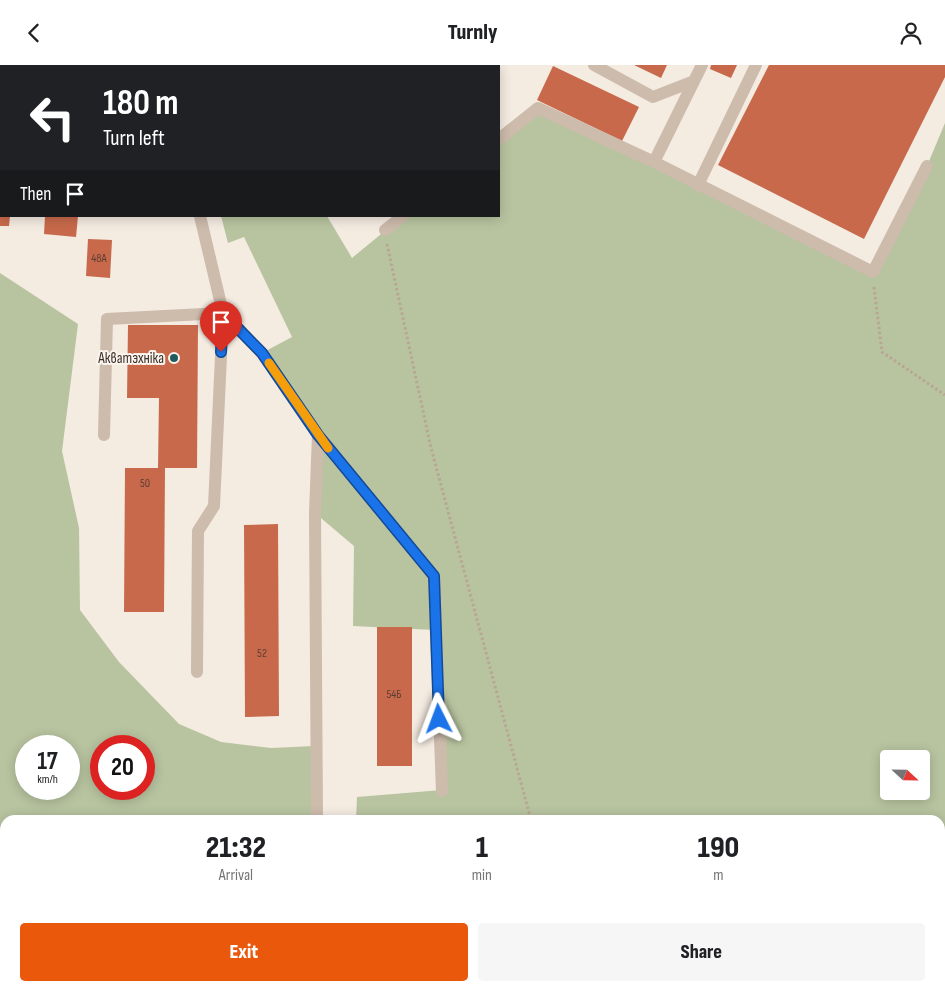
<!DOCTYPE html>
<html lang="en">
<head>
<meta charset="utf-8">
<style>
	:root { --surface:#fff; --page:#f6f6f6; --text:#202124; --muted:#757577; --accent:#ea580c }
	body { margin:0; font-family:"Sofia Sans Condensed",sans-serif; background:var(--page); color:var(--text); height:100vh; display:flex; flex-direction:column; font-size:19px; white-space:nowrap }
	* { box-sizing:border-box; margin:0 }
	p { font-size:16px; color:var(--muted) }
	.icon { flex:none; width:28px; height:28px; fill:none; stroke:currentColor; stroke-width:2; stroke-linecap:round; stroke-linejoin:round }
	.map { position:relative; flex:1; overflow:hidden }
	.details { position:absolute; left:0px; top:750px; width:945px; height:176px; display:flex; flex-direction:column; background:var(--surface); border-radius:15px 15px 0 0; box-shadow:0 2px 12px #0003 }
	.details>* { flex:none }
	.guide { position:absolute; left:0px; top:0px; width:500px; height:152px; box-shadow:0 2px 12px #0003; background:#202124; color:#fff; overflow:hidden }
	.needle { width:32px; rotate:112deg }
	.tools { position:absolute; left:880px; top:685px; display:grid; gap:10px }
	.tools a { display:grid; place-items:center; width:50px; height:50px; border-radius:5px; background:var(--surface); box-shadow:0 2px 12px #0003; font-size:25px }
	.speed { position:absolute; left:15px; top:670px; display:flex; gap:10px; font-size:25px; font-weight:700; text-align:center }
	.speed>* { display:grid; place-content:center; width:65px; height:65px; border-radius:50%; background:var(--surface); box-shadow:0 2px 12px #0003; line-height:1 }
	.speed small { font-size:12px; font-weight:400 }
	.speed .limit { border:8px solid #d22; background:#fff; color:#111 }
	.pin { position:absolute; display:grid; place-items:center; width:42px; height:42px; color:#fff; margin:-51px -21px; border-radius:50% 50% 50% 0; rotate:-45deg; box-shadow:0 0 5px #0007 }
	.pin .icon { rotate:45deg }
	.me { position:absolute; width:55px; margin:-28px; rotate:357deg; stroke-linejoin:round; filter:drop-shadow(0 0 4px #0008) }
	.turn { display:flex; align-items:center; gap:18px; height:105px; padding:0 20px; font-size:22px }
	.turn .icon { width:65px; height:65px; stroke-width:2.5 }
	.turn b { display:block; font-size:35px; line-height:42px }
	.then { display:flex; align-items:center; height:48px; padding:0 20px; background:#0003; gap:10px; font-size:19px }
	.eta { display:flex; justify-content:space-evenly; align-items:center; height:85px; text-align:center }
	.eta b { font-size:30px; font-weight:800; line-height:35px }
	.primary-button { display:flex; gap:10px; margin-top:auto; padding:10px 20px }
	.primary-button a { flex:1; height:58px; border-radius:5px; background:var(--accent); color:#fff; font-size:20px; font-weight:800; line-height:58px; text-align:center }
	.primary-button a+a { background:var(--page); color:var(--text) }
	header { display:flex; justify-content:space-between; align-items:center; height:65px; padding:0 20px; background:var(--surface); font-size:22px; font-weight:800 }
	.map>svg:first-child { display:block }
	.green { fill:#b8c4a0; fill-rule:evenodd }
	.building { fill:#c8694b }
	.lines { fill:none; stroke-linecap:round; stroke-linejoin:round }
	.path { stroke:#b9a596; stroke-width:3; stroke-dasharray:2.5 2.5; stroke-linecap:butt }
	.minor { stroke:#cdbbac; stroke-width:12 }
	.route-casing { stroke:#114b97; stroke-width:12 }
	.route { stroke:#1a73e8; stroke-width:9 }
	.slow { stroke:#f59e0b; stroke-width:9 }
	.poi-dot { fill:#1f5a5e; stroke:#fbf5ee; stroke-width:2 }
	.labels { text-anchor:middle; stroke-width:4; stroke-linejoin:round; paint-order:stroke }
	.number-label { font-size:12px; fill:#5e3e33 }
	.poi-label { font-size:15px; fill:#3b302b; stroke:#fbf5ee; text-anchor:end }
</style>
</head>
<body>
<header><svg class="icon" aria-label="back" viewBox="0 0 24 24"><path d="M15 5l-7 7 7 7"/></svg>Turnly<svg class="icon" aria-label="person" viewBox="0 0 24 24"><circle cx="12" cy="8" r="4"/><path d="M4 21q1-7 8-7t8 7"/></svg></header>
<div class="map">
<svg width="945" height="926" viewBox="0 0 945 926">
	<rect width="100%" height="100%" fill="#f4ebe1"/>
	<path class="green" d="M0,0h144l1,1h-144v97z
		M538,43l334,164 55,-106 18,-43v868h-405l1,-5h399v-166h-584l1,-23 85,-7 -8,-160 -81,-4 1,-80 -39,-33 3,-78 -56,-82 30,-16 -48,-100 -16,6 -7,-27h106l25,42 51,-42h96v-77zM889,694h32v32h-32z
		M0,208l78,51 -16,127 17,77 1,82 39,52 60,62 42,18 50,6 43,-2 -3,74h-306v166h299v5h-304zM26,681h43v43h-43zM101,681h43v43h-43z"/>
	<path class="building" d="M634,0h33l-6,13z
		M711,0h26l-6,13 -21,-9z
		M769,0h176v12l-81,162 -146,-74z
		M553,1l86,41 -17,34 -85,-41z
		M0,151h10l-1,10h-9z
		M45,151h33l-2,21 -32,-3z
		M88,174l24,1 -2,38 -24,-2z
		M128,260h70l-1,143h-32l-1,144h-40l1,-144h33l1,-70h-32z
		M278,459l1,192 -34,1 -1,-192z
		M377,562h35v139h-35z"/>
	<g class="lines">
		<path class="path" d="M32,0l4,1
			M0,99l1,1
			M387,179l44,204 100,372
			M874,222l8,65 63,43
			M575,921l1,5"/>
		<path class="minor" d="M151,0l1,1
			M438,0l1,1
			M594,0l59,32 41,-16 8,-16
			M694,16l-40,81 219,110 54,-106
			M499,74l39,-31 116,54
			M698,120l58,-120
			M200,151l23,97 39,40 56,82 116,141 8,215
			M385,165l18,-14
			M104,370l3,-116 116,-6 -9,193 -16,25 -1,141
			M317,755l-2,-307 3,-78
			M318,921l1,5"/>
	</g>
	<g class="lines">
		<g class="route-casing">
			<path id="route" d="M221,287l2,-39 39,40 56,82 116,141 5,143"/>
		</g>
		<use href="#route" class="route"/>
		<path class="slow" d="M269,298l59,85"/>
	</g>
	<circle class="poi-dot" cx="174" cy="293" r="5"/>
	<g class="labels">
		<g class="number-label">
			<text x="99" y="197">48А</text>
			<text x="145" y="422">50</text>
			<text x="262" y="592">52</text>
			<text x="394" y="633">54Б</text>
		</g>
		<g class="poi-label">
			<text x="164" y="298">Акватэхніка</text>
		</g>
	</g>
</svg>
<div class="tools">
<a><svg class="needle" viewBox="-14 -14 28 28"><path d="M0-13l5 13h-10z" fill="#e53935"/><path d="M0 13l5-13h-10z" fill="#757577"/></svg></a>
</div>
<div class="speed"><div>17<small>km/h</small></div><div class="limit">20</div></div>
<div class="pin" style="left:221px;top:287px;background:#d93025"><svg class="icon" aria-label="arrive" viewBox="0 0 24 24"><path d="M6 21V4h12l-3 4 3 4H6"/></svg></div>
<svg class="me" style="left:439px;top:654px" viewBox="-20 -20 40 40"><path d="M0-17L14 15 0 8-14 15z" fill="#1a73e8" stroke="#fff" stroke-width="4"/></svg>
<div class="guide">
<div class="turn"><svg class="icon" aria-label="left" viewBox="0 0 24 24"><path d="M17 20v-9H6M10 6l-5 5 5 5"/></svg><div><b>180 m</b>Turn left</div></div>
<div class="then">Then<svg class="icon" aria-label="arrive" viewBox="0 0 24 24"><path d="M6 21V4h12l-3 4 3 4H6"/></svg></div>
</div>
<section class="details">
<div class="eta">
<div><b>21:32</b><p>Arrival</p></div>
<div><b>1</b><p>min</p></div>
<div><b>190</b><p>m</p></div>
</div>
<div class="primary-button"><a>Exit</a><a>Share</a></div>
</section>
</div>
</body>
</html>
